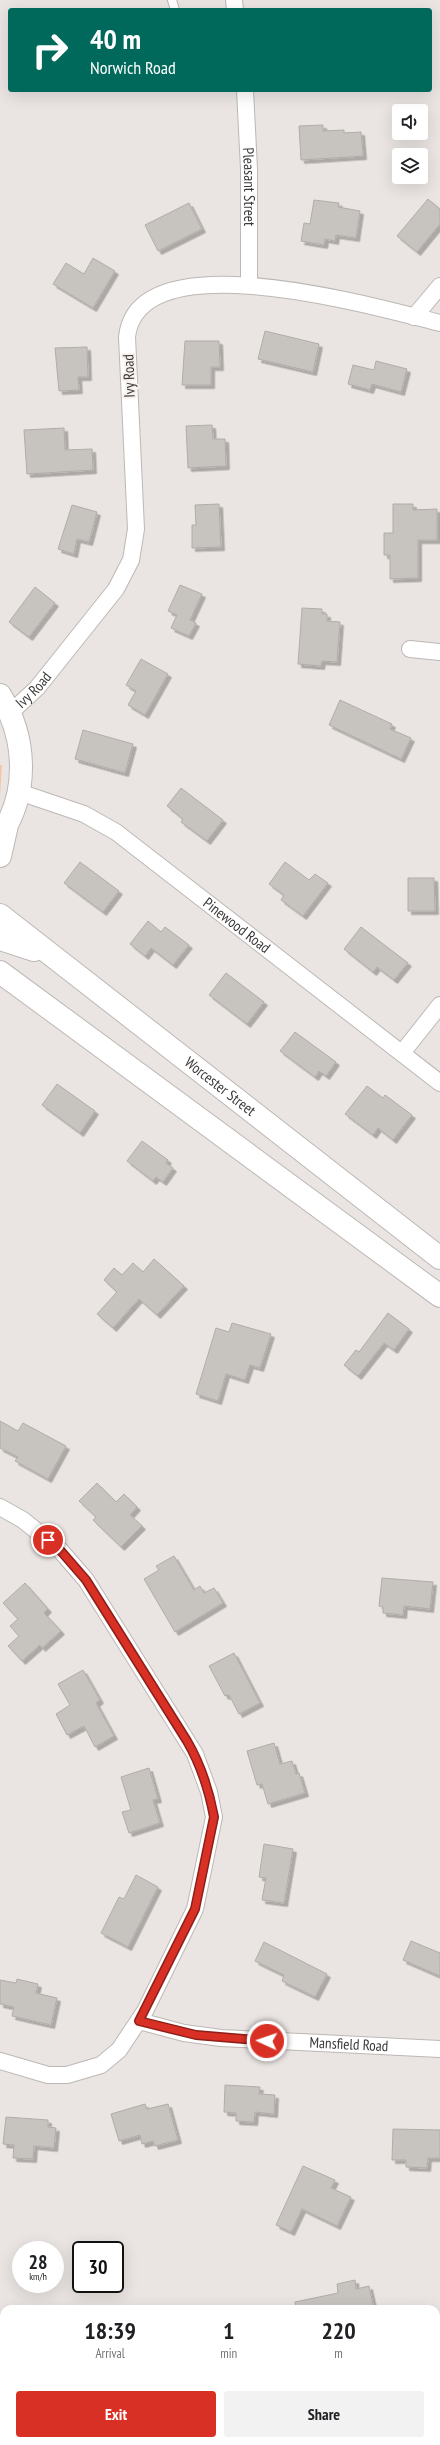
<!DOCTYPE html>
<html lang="en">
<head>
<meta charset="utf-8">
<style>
	:root { --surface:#fff; --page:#f2f2f2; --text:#202124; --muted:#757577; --accent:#d93025 }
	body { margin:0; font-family:"PT Sans Narrow",sans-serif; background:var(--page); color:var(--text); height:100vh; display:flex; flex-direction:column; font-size:15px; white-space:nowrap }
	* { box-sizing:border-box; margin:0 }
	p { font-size:13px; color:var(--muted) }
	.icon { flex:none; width:22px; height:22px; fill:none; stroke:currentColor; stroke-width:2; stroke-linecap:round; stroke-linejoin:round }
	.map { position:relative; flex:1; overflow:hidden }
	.sheet { position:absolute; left:0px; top:2305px; width:440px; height:140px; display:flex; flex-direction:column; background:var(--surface); border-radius:12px 12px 0 0; box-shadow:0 4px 16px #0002 }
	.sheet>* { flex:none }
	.guide { position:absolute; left:8px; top:8px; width:424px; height:84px; border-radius:4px; box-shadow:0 4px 16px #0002; background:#00695c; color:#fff; overflow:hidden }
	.tools { position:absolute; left:392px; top:104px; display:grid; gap:8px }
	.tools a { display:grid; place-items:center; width:36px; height:36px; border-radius:4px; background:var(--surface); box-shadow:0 4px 16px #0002; font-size:20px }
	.speed { position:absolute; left:12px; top:2241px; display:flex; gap:8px; font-size:20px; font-weight:700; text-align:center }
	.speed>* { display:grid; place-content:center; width:52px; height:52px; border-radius:50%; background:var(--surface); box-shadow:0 4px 16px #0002; line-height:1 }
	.speed small { font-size:10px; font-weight:400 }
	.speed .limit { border:2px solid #111; border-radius:6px; background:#fff; color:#111 }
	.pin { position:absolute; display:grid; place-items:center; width:34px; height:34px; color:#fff; margin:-17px; border:2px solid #fff; border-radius:50%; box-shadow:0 1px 4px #0007 }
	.me { position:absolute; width:44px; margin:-22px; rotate:273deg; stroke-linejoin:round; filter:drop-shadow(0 0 3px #0008) }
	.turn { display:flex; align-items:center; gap:14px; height:84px; padding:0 16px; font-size:18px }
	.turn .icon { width:52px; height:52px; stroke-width:2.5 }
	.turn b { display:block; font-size:28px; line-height:34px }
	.eta { display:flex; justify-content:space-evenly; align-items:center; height:68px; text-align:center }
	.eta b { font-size:24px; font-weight:700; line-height:28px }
	.button { display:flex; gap:8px; margin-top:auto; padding:8px 16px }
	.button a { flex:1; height:46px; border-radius:4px; background:var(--accent); color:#fff; font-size:16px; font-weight:700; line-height:46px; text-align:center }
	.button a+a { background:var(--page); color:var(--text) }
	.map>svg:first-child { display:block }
	.green { fill:#f6c6a8 }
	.building { fill:#c7c3bf; stroke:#b1aca9; filter:url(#shadow) }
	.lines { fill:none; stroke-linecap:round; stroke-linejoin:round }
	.lane-casing { stroke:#bdb8b5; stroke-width:10 }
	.street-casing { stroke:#bdb8b5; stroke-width:18 }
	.secondary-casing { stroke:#bdb8b5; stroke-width:24 }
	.highway-casing { stroke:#bdb8b5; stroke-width:24 }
	.lane { stroke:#fff; stroke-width:8 }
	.street { stroke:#fff; stroke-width:16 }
	.secondary { stroke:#fff; stroke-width:22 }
	.highway { stroke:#fff; stroke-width:22 }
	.route-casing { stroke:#8d1f18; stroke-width:10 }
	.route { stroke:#d93025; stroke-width:7 }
	.labels { text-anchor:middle; stroke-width:4; stroke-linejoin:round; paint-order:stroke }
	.street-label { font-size:15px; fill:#3b3938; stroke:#f8f2ef }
</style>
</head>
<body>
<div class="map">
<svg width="440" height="2445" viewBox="0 0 440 2445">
	<defs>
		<filter id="shadow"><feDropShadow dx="3.5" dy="3.5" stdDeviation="0" flood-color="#0004"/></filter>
	</defs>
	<rect width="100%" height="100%" fill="#eae5e2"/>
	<path class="green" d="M0,765h2l-2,32z"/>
	<path class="building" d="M323,125v6l21,-1v3l17,-1 2,24 -62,4 -2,-34z
		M428,199l12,10v15l-23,28 -20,-16z
		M314,200l25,3 -1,4 22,4 -4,27 -20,-3 -1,6 -10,-2 -1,6 -23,-4 3,-18 6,1z
		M189,203l13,26 -44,22 -13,-26z
		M93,258l22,13 -22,37 -40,-24 13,-21 18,11z
		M265,331l54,13 -6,28 -55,-13z
		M185,341h34l1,26h-9v18h-29z
		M87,347l1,30h-10l1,13 -20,1 -4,-43z
		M376,361l31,8 -6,23 -29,-8 -2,6 -22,-6 5,-19 21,5z
		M212,425l1,14h12l1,27 -38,2 -2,-42z
		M64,428l1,22 27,-1 1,21 -66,4 -3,-44z
		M219,504l2,43 -29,1v-23h4l-1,-20z
		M393,504h20v6l24,-1v31h-19v38l-28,1v-24h-6v-22h9z
		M72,505l25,7 -8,30 -12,-3 -3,15 -16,-5z
		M180,585l22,9 -12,26 6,3 -7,13 -18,-8 6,-13 -9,-4z
		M35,587l20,16 -26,34 -20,-15z
		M302,608l20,1v5h5v7l13,1 -3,40 -15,-1 -1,5 -23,-2z
		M141,659l27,15 -23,41 -17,-10 8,-14 -10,-6z
		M340,700l52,24 -2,5 21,9 -10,21 -72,-34z
		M83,730l50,14 -8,29 -50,-14z
		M181,788l42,32 -16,21 -26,-19 2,-3 -16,-13z
		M80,862l39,29 -16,21 -39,-29z
		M285,862l24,18 6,-6 13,9 -25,33 -22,-16 3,-5 -15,-11z
		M408,878h26l1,33h-27z
		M148,921l13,11 4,-5 24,18 -16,20 -22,-17 -6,8 -15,-12z
		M361,927l47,36 -14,17 -17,-13 -4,5 -29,-23z
		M226,973l38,29 -17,22 -38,-29z
		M295,1032l41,30 -10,14 -7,-5 -4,6 -35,-26z
		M57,1084l38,27 -15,22 -38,-28z
		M367,1086l16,12 2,-3 27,20 -19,25 -15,-12 -5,7 -28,-21z
		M142,1141l26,19 -2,3 7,5 -10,14 -7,-5 -3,4 -26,-20z
		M154,1259l30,27 -27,29 -18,-16 -26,29 -16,-14 20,-22 -13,-12 10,-12 8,7 11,-12 10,9z
		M388,1313l21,16 -15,21 -10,-7 -26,33 -14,-11 12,-15 3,2z
		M232,1323l39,11 -11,34 -10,-3 -5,15 -19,-6 -8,27 -22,-7 20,-66 13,4z
		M0,1421l18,10 5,-8 43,23 -18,33 -33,-18 3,-4 -18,-9z
		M97,1483l19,19 8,-8 13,13 -7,8 12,11 -21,21 -28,-27 3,-3 -17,-16z
		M174,1556l20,34 6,-4 4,7 10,-5 9,15 -48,29 -31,-53 15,-9 -3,-4z
		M382,1578l51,4 -3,27 -26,-3 -1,9 -20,-2v-6l-4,-1z
		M25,1583l23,26 -4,4 17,18 -19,17 -2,-3 -18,16 -14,-15 11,-10 -9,-10 8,-7 -15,-16z
		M234,1653l26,50 -21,11 -10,-19 -4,1 -16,-30z
		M83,1670l17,30 -4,3 18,33 -19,11 -11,-21 -17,9 -11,-21 14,-9 -12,-21z
		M274,1743l6,21 12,-3 4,13 3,-1 6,20 -37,11 -6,-20 -5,1 -10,-34z
		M149,1768l9,31 -5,1 7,23 -31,10 -7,-21 9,-2 -10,-33z
		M264,1844l29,5 -9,54 -22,-3 4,-22 -7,-1z
		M136,1875l22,12 -30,60 -27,-14 18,-36 5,2z
		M411,1941l29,12v23l-37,-16z
		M264,1942l63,32 -12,23 -33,-16 2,-6 -29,-14z
		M17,1979l21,5 -2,9 21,5 -6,27 -39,-9 2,-9 -14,-3v-24l16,3z
		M225,2085l35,2 -1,7 16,1 -1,19 -19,-2 -1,10 -18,-1v-8l-12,-1z
		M145,2104l2,5 21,-5 10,36 -23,6 -2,-5 -11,3 -2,-9 -21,6 -8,-27z
		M6,2117l42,3v7l8,1 -2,20 -20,-2 -1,13 -20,-1 1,-13 -11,-1z
		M393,2129l47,1v28h-12l-1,10 -21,-1v-7h-14z
		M303,2166l32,14 -4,8 20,9 -14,29 -35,-17 -11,23 -15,-7z
		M355,2280l1,9 13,-3 5,23h-78l-1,-7 43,-9 -1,-9z"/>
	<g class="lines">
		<g class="lane-casing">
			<path id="lane" d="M172,0l3,10"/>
		</g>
		<g class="street-casing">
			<g id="street">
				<path d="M234,0l1,10"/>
				<path id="s1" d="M245,90l4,79v116"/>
				<path d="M414,317l26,-31"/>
				<path d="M410,649l30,3"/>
				<path id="s2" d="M10,713l27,-25 79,-99 15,-29 5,-31 -9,-192c11,-100 255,-28 313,-14"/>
				<path id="s3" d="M19,792l65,22 32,18 324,251"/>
				<path d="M402,1053l38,-48"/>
				<path d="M0,1507l23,13 37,30 26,30 109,174 14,38 5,25 -19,92 -50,102 -26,39 -18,15 -34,10h-19l-48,-14"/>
				<path id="s4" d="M139,2021l45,12 37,5 219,11"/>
				<path d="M436,2344l4,-1"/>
				<path d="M0,2414l4,1"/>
				<path d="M93,2441l14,4"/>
				<path d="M259,2445l2,-4"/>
			</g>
		</g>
		<g class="secondary-casing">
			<path id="secondary" d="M0,695c27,43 29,99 0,141
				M0,856l7,-31"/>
		</g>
		<g class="highway-casing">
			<g id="highway">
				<path id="s5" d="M0,915l440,343"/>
				<path d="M0,939l34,11"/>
				<path d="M0,972l440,324"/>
			</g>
		</g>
		<use href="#lane" class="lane"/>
		<use href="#street" class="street"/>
		<use href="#secondary" class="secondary"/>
		<use href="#highway" class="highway"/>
	</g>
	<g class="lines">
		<g class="route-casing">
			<path id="route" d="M48,1540l12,10 26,30 101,161c14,24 22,49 27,76l-19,92 -56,112 57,14 71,6"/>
		</g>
		<use href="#route" class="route"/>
	</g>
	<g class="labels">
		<g class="street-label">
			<text dy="5" stroke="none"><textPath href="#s1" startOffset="97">Pleasant Street</textPath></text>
			<text transform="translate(129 376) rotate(-92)" y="5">Ivy Road</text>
			<text dy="5" stroke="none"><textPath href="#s2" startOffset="33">Ivy Road</textPath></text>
			<text dy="5" stroke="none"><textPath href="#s3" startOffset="258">Pinewood Road</textPath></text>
			<text dy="5" stroke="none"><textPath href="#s5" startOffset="279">Worcester Street</textPath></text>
			<text dy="5" stroke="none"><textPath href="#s4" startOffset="212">Mansfield Road</textPath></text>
		</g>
	</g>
</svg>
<div class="tools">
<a><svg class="icon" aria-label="sound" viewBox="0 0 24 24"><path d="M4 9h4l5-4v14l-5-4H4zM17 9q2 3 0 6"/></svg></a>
<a><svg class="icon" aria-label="layers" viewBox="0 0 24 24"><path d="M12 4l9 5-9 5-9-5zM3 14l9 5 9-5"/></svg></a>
</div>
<div class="speed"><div>28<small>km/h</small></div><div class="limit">30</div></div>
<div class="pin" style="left:48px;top:1540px;background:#d93025"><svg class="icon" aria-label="arrive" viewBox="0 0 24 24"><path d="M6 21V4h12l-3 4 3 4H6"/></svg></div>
<svg class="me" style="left:267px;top:2041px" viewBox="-20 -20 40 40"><circle r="17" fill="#d93025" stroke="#fff" stroke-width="3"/><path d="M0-11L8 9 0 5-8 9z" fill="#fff"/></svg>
<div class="guide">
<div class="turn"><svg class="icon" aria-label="right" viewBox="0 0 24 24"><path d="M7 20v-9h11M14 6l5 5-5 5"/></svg><div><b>40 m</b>Norwich Road</div></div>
</div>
<section class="sheet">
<div class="eta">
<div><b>18:39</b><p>Arrival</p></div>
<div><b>1</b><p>min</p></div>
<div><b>220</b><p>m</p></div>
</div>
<div class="button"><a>Exit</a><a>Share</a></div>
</section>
</div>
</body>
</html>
